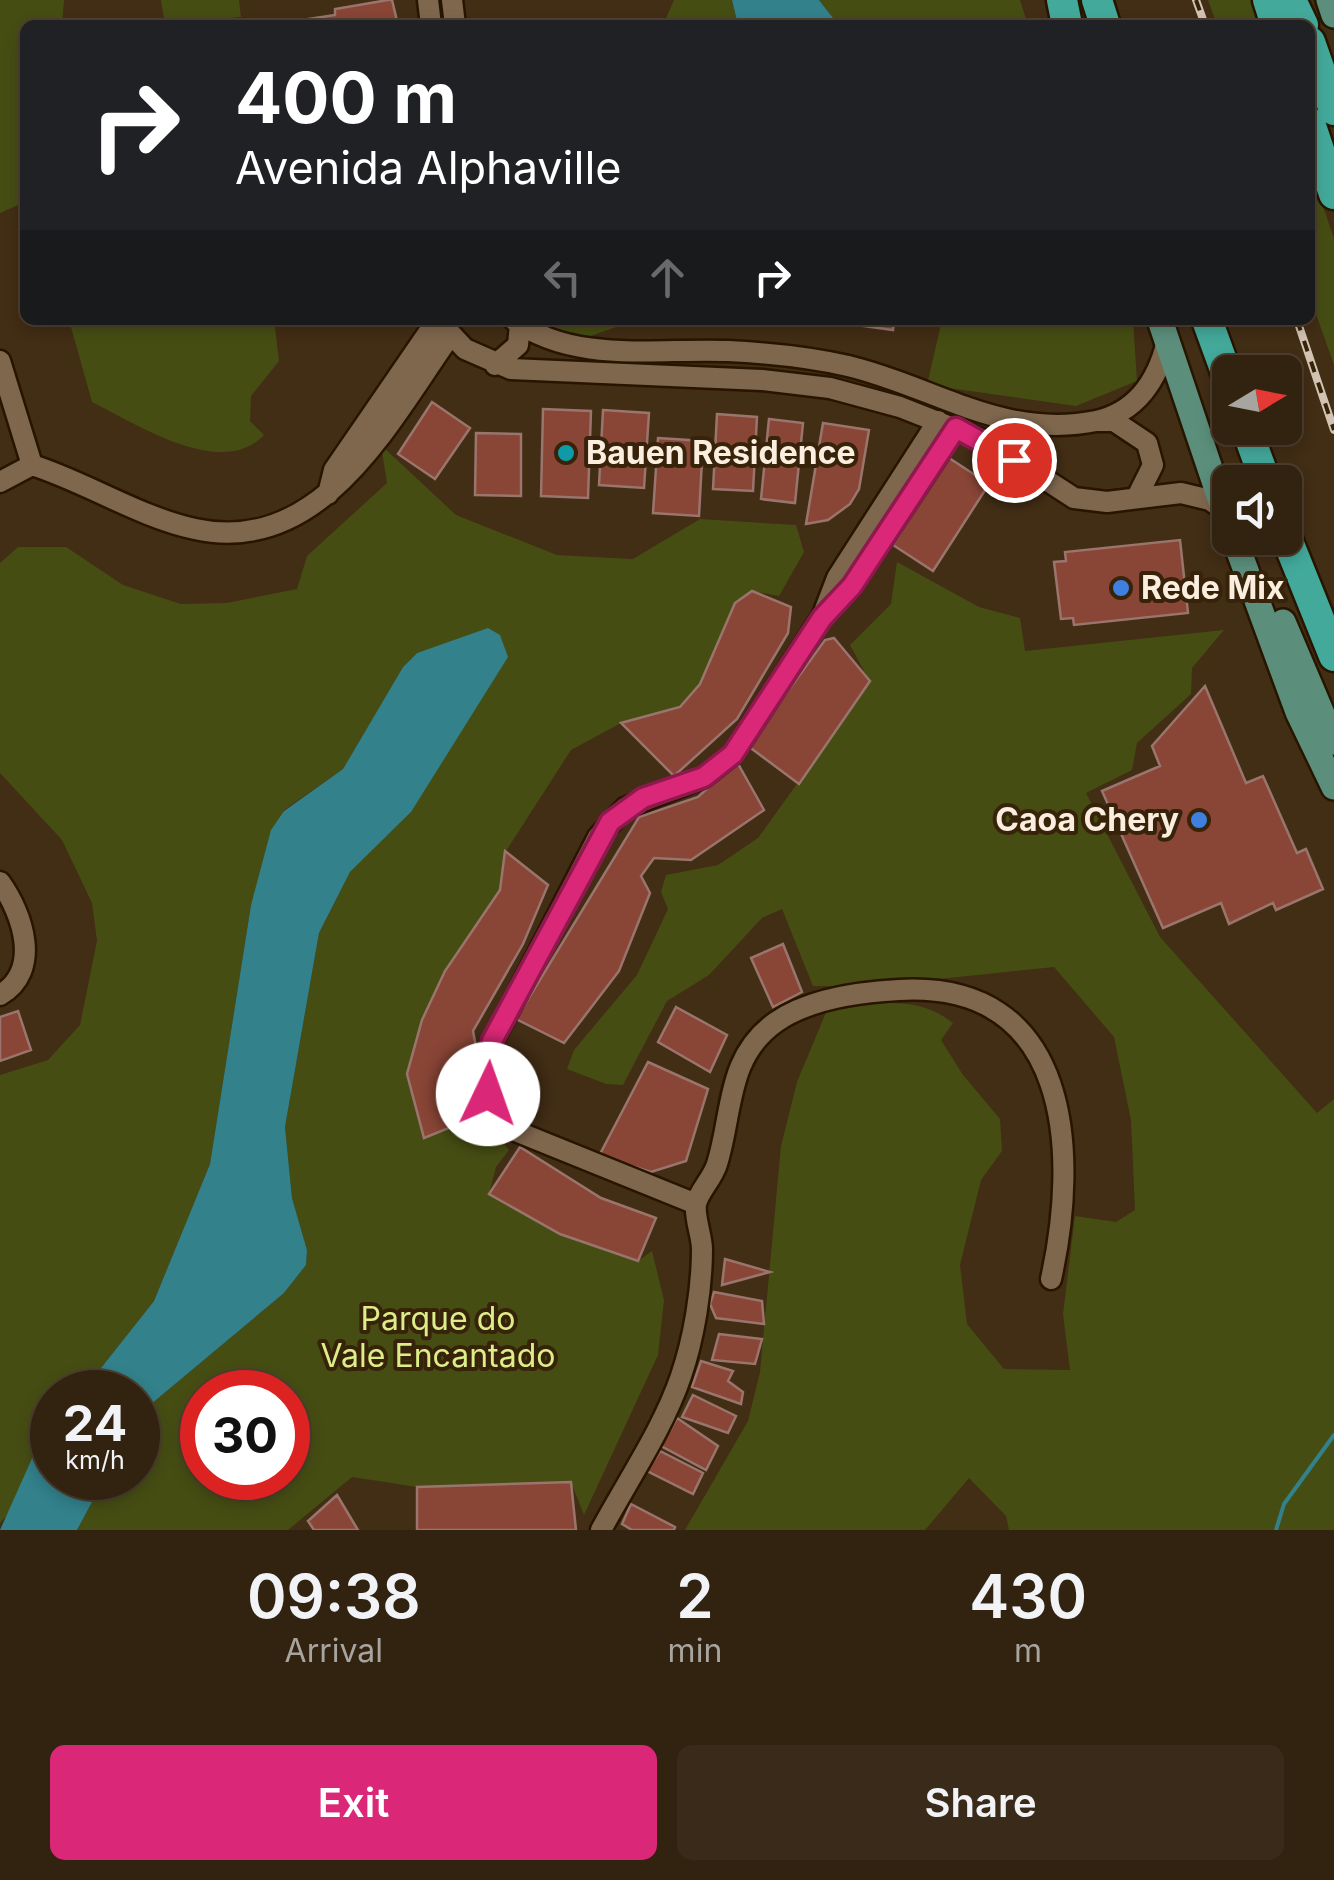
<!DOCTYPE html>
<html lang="en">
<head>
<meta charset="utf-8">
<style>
	:root { --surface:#322210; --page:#3a2a19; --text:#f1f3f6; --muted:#a8a49f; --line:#4d3f30; --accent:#db2777 }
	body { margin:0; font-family:Inter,sans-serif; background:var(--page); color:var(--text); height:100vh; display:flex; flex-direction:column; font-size:38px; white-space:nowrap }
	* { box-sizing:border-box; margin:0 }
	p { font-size:32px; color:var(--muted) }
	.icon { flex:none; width:55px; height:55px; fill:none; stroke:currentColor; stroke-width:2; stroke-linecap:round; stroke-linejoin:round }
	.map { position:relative; height:1530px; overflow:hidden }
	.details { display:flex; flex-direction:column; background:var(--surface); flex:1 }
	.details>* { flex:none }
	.banner { position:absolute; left:20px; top:20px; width:1295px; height:305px; border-radius:15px; box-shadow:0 5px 15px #0003,0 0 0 2px var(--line); background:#202124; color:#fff; overflow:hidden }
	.needle { width:65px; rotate:80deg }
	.fabs { position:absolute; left:1212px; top:355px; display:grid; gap:20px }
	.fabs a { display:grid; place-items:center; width:90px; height:90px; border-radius:15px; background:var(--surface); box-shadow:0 5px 15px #0003,0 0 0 2px var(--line); font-size:50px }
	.speed { position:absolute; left:30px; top:1370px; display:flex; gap:20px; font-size:50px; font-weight:700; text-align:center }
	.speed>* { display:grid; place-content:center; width:130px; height:130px; border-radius:50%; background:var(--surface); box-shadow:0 5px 15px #0003,0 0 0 2px var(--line); line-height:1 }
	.speed small { font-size:25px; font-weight:400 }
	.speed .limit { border:15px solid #d22; background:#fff; color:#111 }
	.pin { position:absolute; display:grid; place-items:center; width:85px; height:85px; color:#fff; margin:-42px; border:5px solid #fff; border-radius:50%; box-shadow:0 2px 10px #0007 }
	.me { position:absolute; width:110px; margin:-55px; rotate:3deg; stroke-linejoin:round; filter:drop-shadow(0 0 8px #0008) }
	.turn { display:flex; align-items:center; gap:35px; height:210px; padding:0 50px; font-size:45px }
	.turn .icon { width:130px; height:130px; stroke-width:2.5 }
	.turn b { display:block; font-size:70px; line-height:85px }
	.lanes { display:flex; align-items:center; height:95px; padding:0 50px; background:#0003; justify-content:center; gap:50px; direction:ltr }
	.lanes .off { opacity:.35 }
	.eta { display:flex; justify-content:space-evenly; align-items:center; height:170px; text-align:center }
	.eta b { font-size:60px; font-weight:600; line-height:70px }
	.cta { display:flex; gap:20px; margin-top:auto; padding:20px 50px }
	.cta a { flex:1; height:115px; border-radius:15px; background:var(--accent); color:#fff; font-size:40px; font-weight:600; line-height:115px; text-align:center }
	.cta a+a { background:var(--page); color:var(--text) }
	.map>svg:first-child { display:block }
	.green { fill:#464d13; fill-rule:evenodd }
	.water { fill:#32818b }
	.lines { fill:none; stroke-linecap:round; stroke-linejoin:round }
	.stream { stroke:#32818b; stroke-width:4 }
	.building { fill:#894536; stroke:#9a756d; stroke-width:2.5 }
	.minor-casing { stroke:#281500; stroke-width:25 }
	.major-casing { stroke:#281500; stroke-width:30 }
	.highway-casing { stroke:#281500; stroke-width:35 }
	.minor { stroke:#7f674e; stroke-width:20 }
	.major { stroke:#5b8f7c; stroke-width:25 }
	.highway { stroke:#43a99b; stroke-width:30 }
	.rail-casing { stroke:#d2c3b2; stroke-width:8 }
	.rail { stroke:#37230a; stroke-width:4; stroke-dasharray:11; stroke-linecap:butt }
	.route-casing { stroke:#8e194d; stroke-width:25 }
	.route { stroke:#db2777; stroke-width:18 }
	.culture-dot { fill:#0f9aa8; stroke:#37230a; stroke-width:4 }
	.shop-dot { fill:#3f7fe0; stroke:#37230a; stroke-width:4 }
	.labels { text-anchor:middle; stroke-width:8; stroke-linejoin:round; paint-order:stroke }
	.poi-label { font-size:32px; font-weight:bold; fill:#fbeedf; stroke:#37230a; text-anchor:start }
	.park-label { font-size:32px; fill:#de8; stroke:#37230a }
</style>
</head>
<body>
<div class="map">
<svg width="1334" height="1530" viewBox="0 0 1334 1530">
	<rect width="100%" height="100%" fill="#422d15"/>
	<path class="green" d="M0,0h64l-2,25h-37v177l-25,11z
		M161,0h78l2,17 -76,8z
		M674,0h58l6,25h-75z
		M819,0h201l8,25h-163l-32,-7z
		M1208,0h46l8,25h-45z
		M1310,167l24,72v126l-24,-68z
		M69,320h205l5,41 -28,35 -1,25 14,14c-42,45 -128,-11 -172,-33z
		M539,320h97l-57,20z
		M942,320h191l4,61 -61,25 -149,-21z
		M381,445l75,70 101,40 76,4 67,-40 96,6 8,27 -25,44 -27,-5 -17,12 -35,81 -20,23 -59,16 -50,27 -65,101 -6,39 -55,81 -23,49 -15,54 17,63 57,-22 28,35 -13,17 -7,27 71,40 78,27 14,-10 12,49 -6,55 -74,160 -13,-33 -154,5 -65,-10 -64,53h-211l28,-52h33v-63l146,-122 22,-28 1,-15 -15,-52 -7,-71 34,-194 31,-61 61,-60 77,-183 -71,24 -14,14 -60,102 -59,41 -33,95 -41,259 -56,137 -72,91h-30v38l-18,24 -22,56 -12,13v-448l48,-15 32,-35 17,-84 -5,-38 -30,-63 -62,-67v-210l18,-16h48l57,38 58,19 46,-1 70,-14 10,-33 80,-73zM202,1392h86v86h-86z
		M897,562l82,45 41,11 5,33 199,-21 -32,38 -1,26 -54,49 -5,27 -46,23 74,144 157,176 17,-14v431h-325l-3,-14 -37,-38 -44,52h-240l63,-109 12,-49 21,-226 16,-64 30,-72c46,-6 88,-17 126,13l-12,17 22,35 37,44 2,32 -21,29 -21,85 7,59 37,45 66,1 -7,-56 12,-98 41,6 19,-12 -4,-90 -17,-83 -60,-70 -182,19h-59l-31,-77 -20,9 -53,57 -42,26 -44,84 -17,-1 -39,-15 7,-19 63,-75 31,-66 -7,-17 5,-17 52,-10 40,-27 112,-156 -20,-37 41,-41z"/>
	<path class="water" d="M732,0h87l14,18 32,7h-127z
		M488,628l12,7 8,22 -97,155 -61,60 -31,61 -34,194 7,71 15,52 -1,15 -22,28 -146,122v-23h-56l72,-91 56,-137 41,-259 20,-75 13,-19 59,-42 60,-102 14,-14z
		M52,1430v48h53l-28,52h-77l34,-76z"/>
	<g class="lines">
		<path class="stream" d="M1276,1530l8,-26 50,-69"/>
	</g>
	<path class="building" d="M388,0h4l6,25h-102l-1,-4 40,-6v-6z
		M856,320h38l-1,10 -37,-5z
		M432,402l38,26 -35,51 -37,-25z
		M543,409l48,2 -3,87 -47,-2z
		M603,410l46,3 -5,75 -45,-3z
		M717,414l40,3 -4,74 -40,-2z
		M769,419l34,4 -8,80 -34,-4z
		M823,423l46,7 -10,59 -9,15 -22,16 -22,4z
		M476,433l45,1v62l-46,-1z
		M658,438l45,3 -4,75 -46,-3z
		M949,458l40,26 -56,87 -40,-26z
		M1180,540l8,73 -114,12 -1,-7 -12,1 -7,-57 12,-1 -1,-9z
		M752,591l39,16 -3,26 -51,86 -63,57 -53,-53 59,-16 20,-23 35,-81z
		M834,638l36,43 -71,103 -51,-38 77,-106z
		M1205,686l41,97 17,-7 34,77 9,-4 17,40 -47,21 -3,-7 -44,21 -8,-21 -58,25 -61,-137 58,-25 -8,-20z
		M737,762l27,48 -73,50 -37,-2 -13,18 9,17 -31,78 -55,72 -48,-24 123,-202 59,-20z
		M505,851l43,34 -25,59 -50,87 8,43v41l-57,23 -17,-64 15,-54 23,-49 55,-81z
		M783,944l19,48 -29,15 -22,-49z
		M676,1007l51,28 -17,37 -52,-30z
		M18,1011l13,39 -31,11v-44z
		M648,1062l60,27 -22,72 -35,11 -52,-16z
		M520,1147l81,51 55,20 -18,43 -78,-27 -71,-40z
		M725,1259l45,13 -48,13z
		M714,1292l48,9 2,23 -48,-6 -6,-14z
		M719,1334l43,5 -7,25 -43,-4z
		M701,1361l32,10 -5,10 15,11 -2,12 -49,-17z
		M693,1395l43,21 -8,17 -46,-16z
		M677,1418l41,28 -12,24 -45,-24z
		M660,1451l43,22 -10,21 -46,-23z
		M571,1482l5,48h-159v-43z
		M337,1495l21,35h-44l-6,-9z
		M631,1504l44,23 -1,3h-42l-10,-6z"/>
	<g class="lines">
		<g class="minor-casing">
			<path id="minor" d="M428,0l3,25
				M452,0l3,25
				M438,320l27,29 46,20 251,11 68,8 70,19 86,34 88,57 33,4 74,-9 29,7 14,10
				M514,320c60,44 143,28 214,31 40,2 81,6 120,15 85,20 155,74 248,55 41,-9 62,-42 71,-80
				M0,361l32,104
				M495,365l23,-20 2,-21
				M1096,421h18l33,22 6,22 -16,32
				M0,482l32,-17c54,17 107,52 163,64 127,28 195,-109 255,-193
				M328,494l6,-24 103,-150
				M830,609l22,-23 104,-158
				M0,882c23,32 42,89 0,113
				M696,1204l-183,-74c-29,-24 -30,-55 -20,-89l105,-204 27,-29 79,-31 29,-23 89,-137 15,-39 101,-157
				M601,1530c27,-50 62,-101 80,-154 13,-38 21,-87 21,-127 0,-13 -8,-32 -6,-45 3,-13 17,-26 21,-40 16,-51 9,-107 59,-142 33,-23 83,-30 123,-32 173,-10 180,163 152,289"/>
		</g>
		<g class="major-casing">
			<path id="major" d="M1329,0l5,15
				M1160,320l70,208
				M1234,538l64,174 36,75
				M1283,622l51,120"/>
		</g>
		<g class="highway-casing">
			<path id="highway" d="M1062,0l5,25
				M1097,0l8,25
				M1268,0l8,25
				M1291,0l12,25
				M1310,42l24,68
				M1310,123l24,71
				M1207,320l23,63
				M1246,428l20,54
				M1285,534l49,122"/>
		</g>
		<use href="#minor" class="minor"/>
		<use href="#major" class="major"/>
		<use href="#highway" class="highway"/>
		<g class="rail-casing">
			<path id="rail" d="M1196,0l9,25
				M1297,320l37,110"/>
		</g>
		<use href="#rail" class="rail"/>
	</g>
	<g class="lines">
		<g class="route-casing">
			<path id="route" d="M488,1094l-2,-16 6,-37 118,-219 33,-24 61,-21 29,-23 89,-136 30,-32 104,-158 58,32"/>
		</g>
		<use href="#route" class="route"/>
	</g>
	<circle class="culture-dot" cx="566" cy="453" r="10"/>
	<g class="shop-dot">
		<circle cx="1121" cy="588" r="10"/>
		<circle cx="1199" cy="820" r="10"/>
	</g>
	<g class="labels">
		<g class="poi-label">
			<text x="586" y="464">Bauen Residence</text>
			<text x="1141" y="599">Rede Mix</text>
			<text x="1179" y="831" text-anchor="end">Caoa Chery</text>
		</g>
		<g class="park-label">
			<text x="438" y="1330">Parque do<tspan x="438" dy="37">Vale Encantado</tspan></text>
		</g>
	</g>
</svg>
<div class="fabs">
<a><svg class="needle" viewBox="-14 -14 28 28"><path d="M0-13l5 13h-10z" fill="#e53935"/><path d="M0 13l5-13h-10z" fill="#a8a49f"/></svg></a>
<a><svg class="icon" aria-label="sound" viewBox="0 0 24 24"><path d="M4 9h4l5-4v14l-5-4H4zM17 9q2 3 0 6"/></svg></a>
</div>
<div class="speed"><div>24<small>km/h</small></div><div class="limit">30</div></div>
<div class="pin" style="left:1014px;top:460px;background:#d93025"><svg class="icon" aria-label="arrive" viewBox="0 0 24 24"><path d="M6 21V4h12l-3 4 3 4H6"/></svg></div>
<svg class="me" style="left:488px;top:1094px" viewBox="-20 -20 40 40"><circle r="19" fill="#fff"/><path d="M0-13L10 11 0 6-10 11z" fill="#db2777"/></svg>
<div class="banner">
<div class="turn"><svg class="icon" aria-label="right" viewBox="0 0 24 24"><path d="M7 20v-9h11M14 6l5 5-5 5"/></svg><div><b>400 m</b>Avenida Alphaville</div></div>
<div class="lanes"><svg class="icon off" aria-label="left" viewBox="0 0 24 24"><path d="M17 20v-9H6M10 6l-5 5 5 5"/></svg><svg class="icon off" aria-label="ahead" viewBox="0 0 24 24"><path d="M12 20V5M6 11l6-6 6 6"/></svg><svg class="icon" aria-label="right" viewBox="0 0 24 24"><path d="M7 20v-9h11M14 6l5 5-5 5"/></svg></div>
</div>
</div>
<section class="details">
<div class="eta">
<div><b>09:38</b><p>Arrival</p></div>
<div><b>2</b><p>min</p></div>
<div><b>430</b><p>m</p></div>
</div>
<div class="cta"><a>Exit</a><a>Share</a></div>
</section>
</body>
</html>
